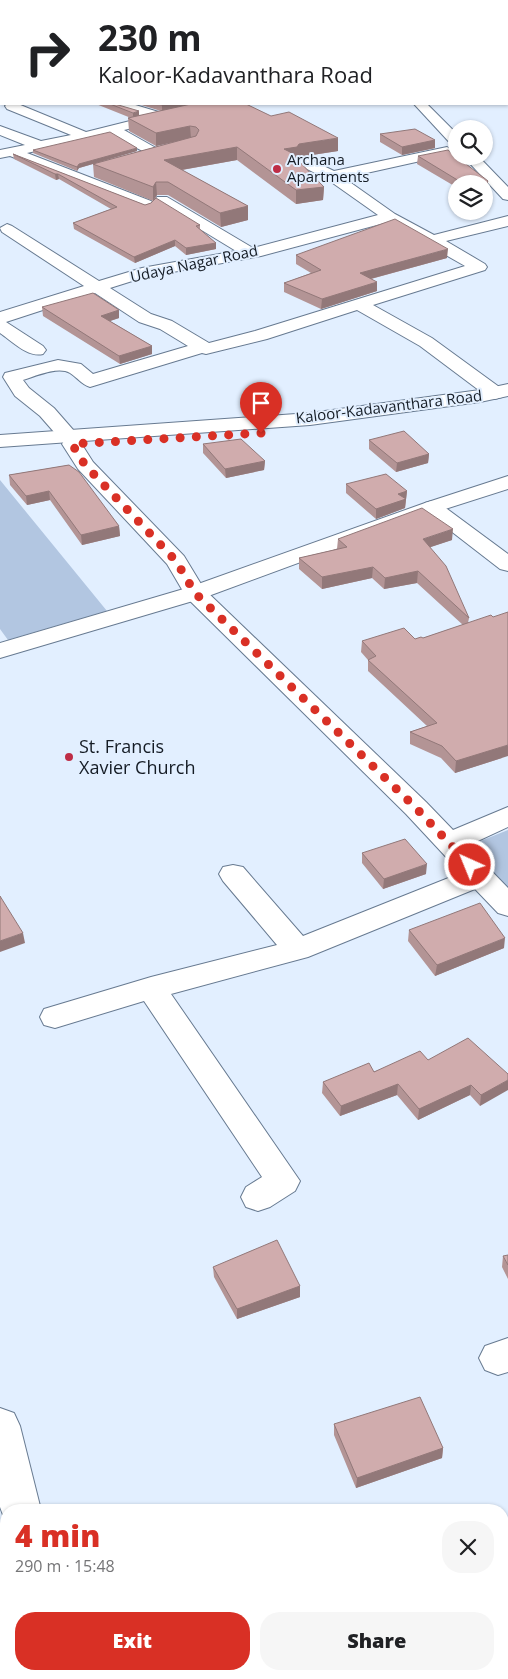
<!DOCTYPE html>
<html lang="en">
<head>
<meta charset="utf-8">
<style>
	:root { --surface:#fff; --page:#f6f6f6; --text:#202124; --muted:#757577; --accent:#d93025 }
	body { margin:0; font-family:"Open Sans",sans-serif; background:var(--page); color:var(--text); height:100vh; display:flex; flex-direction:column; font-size:19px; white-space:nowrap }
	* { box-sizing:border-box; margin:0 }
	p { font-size:16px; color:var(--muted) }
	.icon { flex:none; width:28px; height:28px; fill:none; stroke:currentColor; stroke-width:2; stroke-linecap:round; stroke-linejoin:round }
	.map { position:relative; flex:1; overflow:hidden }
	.drawer { position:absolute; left:0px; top:1504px; width:509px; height:176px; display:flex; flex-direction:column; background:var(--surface); border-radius:20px 20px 0 0; box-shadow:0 1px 4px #0004 }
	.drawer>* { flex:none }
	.hud { position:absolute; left:0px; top:0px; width:509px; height:105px; box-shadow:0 1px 4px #0004; background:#fff; color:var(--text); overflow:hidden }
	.tools { position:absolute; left:448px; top:120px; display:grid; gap:10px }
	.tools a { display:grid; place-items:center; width:45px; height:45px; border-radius:50%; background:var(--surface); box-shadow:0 1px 4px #0004; font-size:25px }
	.pin { position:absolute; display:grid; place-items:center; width:42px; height:42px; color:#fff; margin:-51px -21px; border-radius:50% 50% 50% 0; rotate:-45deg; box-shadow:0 0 5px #0007 }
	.pin .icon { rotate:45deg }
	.me { position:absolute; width:55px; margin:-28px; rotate:316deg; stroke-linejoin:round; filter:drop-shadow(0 0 4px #0008) }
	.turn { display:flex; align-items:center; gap:18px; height:105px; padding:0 15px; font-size:22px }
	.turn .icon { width:65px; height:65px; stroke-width:2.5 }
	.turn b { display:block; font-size:35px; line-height:42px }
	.round { display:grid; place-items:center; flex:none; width:52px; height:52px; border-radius:20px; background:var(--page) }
	.head { display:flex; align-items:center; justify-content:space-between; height:85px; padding:0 15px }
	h1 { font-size:30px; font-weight:800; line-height:38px; color:var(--accent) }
	.button { display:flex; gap:10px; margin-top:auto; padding:10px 15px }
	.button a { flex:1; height:58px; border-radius:20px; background:var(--accent); color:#fff; font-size:20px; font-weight:800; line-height:58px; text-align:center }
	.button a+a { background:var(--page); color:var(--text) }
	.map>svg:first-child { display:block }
	.green { fill:#b2c6e1 }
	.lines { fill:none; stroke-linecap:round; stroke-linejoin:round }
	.street-casing { stroke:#677a91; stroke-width:2 }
	.secondary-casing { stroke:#677a91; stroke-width:2 }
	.street { fill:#fff; fill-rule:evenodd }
	.secondary { fill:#fff; fill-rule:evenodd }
	.wall { fill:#b39495 }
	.shaded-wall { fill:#927879 }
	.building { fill:#d0acad; stroke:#927879 }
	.route { stroke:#d93025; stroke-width:9; stroke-dasharray:0 16.2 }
	.poi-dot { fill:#be2d46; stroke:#e2efff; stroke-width:2 }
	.labels { text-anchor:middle; stroke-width:4; stroke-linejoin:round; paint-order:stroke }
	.far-poi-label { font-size:15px; fill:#151c25; stroke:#e2efff; text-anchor:start }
	.far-street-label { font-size:15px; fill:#151c25; stroke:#e2efff }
	.poi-label { font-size:18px; fill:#151c25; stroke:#e2efff; text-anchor:start }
</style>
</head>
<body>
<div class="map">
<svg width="508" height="1679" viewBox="0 0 508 1679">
	<rect width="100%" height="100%" fill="#e2efff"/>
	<path class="green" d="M0,480l107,131 -99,29 -8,-11z
		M508,830v65l-45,-47z"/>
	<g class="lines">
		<g class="street-casing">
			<path id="street" d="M0,0h8l1,1h-8v3z
				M74,0h13l1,1h-13z
				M460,0h14l1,1h-14z
				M0,49h1v8h-1z
				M7,104h11l68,28 60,-15 -32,-10 -1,-3h19l30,9 39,-9h22l-2,3 -97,23 32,18 28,-6 7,4 -2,3 -35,8 -44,-23 -83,19 124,48 3,3 -3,3 -5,2 -136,-53 -10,2v-8l25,-5 -25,-10v-9l41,15 30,-6 -64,-26 -2,-3z
				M447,147l7,4 -2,3 -108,24 51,36 39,21 74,-19v10l-62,15 39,23 2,3 -2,3 -112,35 59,33 70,51 2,4 -2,4 -7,2 -7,-2 -68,-51 -63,-36 -90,29 -61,15 -4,-1 -112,34c-9,-3 -12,-9 -20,-14 -12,-7 -34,3 -47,7l6,8 25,20 21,24 3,4 -2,3 3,1 14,22 91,94 20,33 222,213 27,28 55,-23v20l-41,19 41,42v28l-10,-3 -23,-24 -167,68 -137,37 129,187 -5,10 -25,16 -12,4 -12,-4 -5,-10 5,-10 16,-10 -118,-176 -89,27 -11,-3 -4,-8 4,-8 107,-32 126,-32 -54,-64 -4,-7 4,-7 10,-2 10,2 60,69 158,-63 -55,-59 -219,-216 -20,-34 -89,-95 -16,-25 2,-3 -3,-1 -21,-24 -25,-20 -12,-19 2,-4 53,-13 23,4 12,10 95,-28 -28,-17 -21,-7 -44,-29 -89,29 37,24 3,4 -3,4c-15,4 -31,-13 -43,-21v-21l84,-26 -82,-54 -2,-4 7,-4 5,2 87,55 43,-13 94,-17 -79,-48 -2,-3 2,-3h10l86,51 125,-33 -51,-36 -28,-14 -2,-3 2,-3h10l25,12zM388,222l77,44 -210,65 -46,12 -37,-22 -21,-7 -41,-26 35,-11 116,-21z
				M432,501l7,2 69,51v17l-8,-2 -75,-58 -3,-4 3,-4z
				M508,1338v34l-10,3 -13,-5 -6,-12 6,-12z
				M0,1408l14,5 6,13 21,84h-35v13l-6,-16z
				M55,1674h55l-2,5h-55z"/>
		</g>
		<g class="secondary-casing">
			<path id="secondary" d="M414,104h13l29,29v12l-5,-1z
				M463,156h15l30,31v13l-5,-1z
				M508,384v12l-28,6 -170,23 -310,22v-12l310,-22 170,-23z
				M508,476v13l-69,22 -236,87 -203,60v-15l187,-55 238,-85z"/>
		</g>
		<use href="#street" class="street"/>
		<use href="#secondary" class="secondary"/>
	</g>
	<path class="wall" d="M138,0h57l3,1h-58z
		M96,104h19l24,12 22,-5 -23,-7h108l92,47 -39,6 -2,2 27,28 -1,13 -27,4 -59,-44 -55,10 66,36v14l-27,7 -53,-32h-11l-3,6 46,24v5l16,13v6l-30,6 -11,-9 -40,17 -61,-34 -1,-6 38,-14 -52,-30 -3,1 -42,-21 -1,-5 132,51 6,-2 2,-2 -59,-24 -1,-13 -14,4 -2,3 -44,-18v-3l104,1 -41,12 82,-22 -22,5 -27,-15 -1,-13h3z
		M380,134l55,6v8l-33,7 -22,-13z
		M418,156l70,25v7l-4,6v-10h-28v3l-39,-23z
		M296,255l151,3 -76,21 6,12 -56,18 -37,-17v-9l27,-10 -15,-9z
		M42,307l77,3v8l-9,3 42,25v8l-32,10 -77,-48z
		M369,440l60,14 -1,9 -32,9 -27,-23z
		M203,444l62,17 -1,9 -38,8 -23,-25z
		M69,465l50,61 1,10 -38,9 -32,-45 -23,5 -17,-20 -1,-10z
		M346,484l61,7 -2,17 -29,11 -30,-26z
		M338,539l114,1 -22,7 39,71 -1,5 34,135 -47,15 -14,-15 -31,-14v-12l17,-6 -59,-55v-11l-7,-8 1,-11 53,-2 8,-1 40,-13 -46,-42 -33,6 -12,-11 -50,11 -23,-20v-11l38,-9z
		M362,853l64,21 -43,15 -21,-26z
		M409,930l95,18 -69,28 -27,-35z
		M428,1060l80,14 -28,32 -10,-11 -52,25 -21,-25 -57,21 -18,-23 1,-11z
		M503,1256l5,9v14l-6,-12z
		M213,1267l87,19v11l-63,22 -23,-42z
		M334,1424l109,24 -1,10 -86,30 -22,-53z
		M280,1674h166l-14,5h-150z"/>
	<path class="shaded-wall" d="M169,104h25l-32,7v-6z
		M139,111v6l-6,1v-5z
		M190,126l1,12 -35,8v-13z
		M338,138v13l-39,6 -3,3 -12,-11 15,-5z
		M435,140v8l-33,7v-8z
		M237,147v13l-73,13v-13z
		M137,148v3l-58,17 -2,3v-4l2,-3z
		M55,174h3l1,5 -3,1z
		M488,181v7l-4,6v-7z
		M156,182l1,13 -4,6v-14z
		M324,187l-1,13 -27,4v-14z
		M248,206v14l-27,7 -1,-14z
		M175,240v6l-40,17 -1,-6z
		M216,243v6l-30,6v-7z
		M448,249l-1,9 -88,24 1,-9z
		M377,282v9l-56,18 1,-10z
		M119,310v8l-18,6v-8z
		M152,346v8l-32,10 -1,-8z
		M429,454l-1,9 -32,9 1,-9z
		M265,461l-1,9 -38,8 -1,-9z
		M49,491l1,9 -23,5 -1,-9z
		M407,491l-2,17 -29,11v-10l22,-15z
		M119,526l1,10 -38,9 -1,-10z
		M453,529l-1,11 -30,10 1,-11z
		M373,567l-1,11 -50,11v-12z
		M418,571l-1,12 -33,6 1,-11z
		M508,745v11l-53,17 1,-12z
		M427,864l-1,10 -43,15 1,-10z
		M23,933l2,10 -25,9v-11z
		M505,938l-1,10 -69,28 2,-11z
		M508,1080v10l-28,16 1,-11z
		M398,1084l-1,11 -57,21 1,-10z
		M471,1085l-1,10 -52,25 1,-11z
		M300,1286v11l-63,22v-10z
		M443,1448l-1,10 -86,30 1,-10z
		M416,1674h30l-14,5h-30z"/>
	<path class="building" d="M149,0h46l3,1h-47z
		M238,0h182l4,1h-196z
		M110,104h5l24,7 -6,2z
		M157,104h12l-7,1z
		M191,104h55l25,12 18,-4 49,26 -39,6 -2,3 -13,2 6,3 34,35 -28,3 -59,-43 -73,13 84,46 -28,7 -52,-31h-12l-3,5 -60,-23 103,-28 3,-6 -3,-3 -6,-1 -34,7 -28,-15z
		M415,129l20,11 -33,7 -22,-13z
		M110,132l27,16 -58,16 -2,3 -44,-17z
		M448,150l40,31 -4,6v-3h-20l-46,-28z
		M13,154l132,51 6,-2 5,-5 44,27 -4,1 20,17 -30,5 -11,-8 -41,17 -61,-34 44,-16 -59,-33h-3z
		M395,219l53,30 -88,24 17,9 -55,17 -38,-16 37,-13 -25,-15z
		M93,293l26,17 -18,6 51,30 -33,10 -77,-49z
		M404,431l25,23 -32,9 -28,-23z
		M241,439l24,22 -40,8 -22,-25z
		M69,465l10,7 40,54 -38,9 -32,-44 -23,5 -17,-21z
		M386,474l21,17 -9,3 8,5 -30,10 -30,-25z
		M422,508l31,21 -30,10 23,27 23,52 -51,-47 -33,7 -12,-11 -51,10 -23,-19 48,-11 -9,-8z
		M508,612v133l-52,16 -14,-15 -32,-14 27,-9 -69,-63 8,-4 -14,-15 42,-13 11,11 6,-2 2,1 68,-23 2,2z
		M405,839l22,25 -43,15 -22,-26z
		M0,896l23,37 -23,8z
		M480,903l25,35 -68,27 -28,-35z
		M468,1038l40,36v6l-27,15 -10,-10 -52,24 -21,-25 -57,22 -18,-24 46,-19 5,9 46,-21 8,9z
		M277,1240l23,46 -63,23 -24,-42z
		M508,1255v10l-5,-9z
		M420,1397l23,51 -86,30 -23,-54z
		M285,1674h131l-14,5h-115z"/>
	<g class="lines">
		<path class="route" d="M261,433l-189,11 13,21 91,96 19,32 221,215 54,57"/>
	</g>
	<g class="poi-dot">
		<circle cx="277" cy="169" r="5"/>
		<circle cx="69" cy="757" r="5"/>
	</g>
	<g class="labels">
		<g class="far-poi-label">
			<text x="287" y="165">Archana<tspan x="287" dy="17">Apartments</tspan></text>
		</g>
		<g class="far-street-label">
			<text transform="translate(194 264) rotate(-12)" y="5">Udaya Nagar Road</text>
			<text transform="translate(389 407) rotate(-7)" y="5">Kaloor-Kadavanthara Road</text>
		</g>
		<g class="poi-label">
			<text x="79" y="753">St. Francis<tspan x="79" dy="21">Xavier Church</tspan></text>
		</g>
	</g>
</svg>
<div class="tools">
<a><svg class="icon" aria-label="search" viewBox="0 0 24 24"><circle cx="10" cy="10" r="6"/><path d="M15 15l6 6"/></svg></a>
<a><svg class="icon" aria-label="layers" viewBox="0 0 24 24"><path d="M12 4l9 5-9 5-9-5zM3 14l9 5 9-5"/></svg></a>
</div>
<div class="pin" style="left:261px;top:433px;background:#d93025"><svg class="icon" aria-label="arrive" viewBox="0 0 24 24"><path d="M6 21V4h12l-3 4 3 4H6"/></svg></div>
<svg class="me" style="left:470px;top:865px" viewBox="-20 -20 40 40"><circle r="17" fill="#d93025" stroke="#fff" stroke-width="3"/><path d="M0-11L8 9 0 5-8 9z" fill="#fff"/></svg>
<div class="hud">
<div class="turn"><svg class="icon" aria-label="right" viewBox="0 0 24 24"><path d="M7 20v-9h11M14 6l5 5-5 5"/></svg><div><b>230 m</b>Kaloor-Kadavanthara Road</div></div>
</div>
<section class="drawer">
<div class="head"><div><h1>4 min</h1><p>290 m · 15:48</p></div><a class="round"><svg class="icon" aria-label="close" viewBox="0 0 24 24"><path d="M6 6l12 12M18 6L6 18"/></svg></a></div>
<div class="button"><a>Exit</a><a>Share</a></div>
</section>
</div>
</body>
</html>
